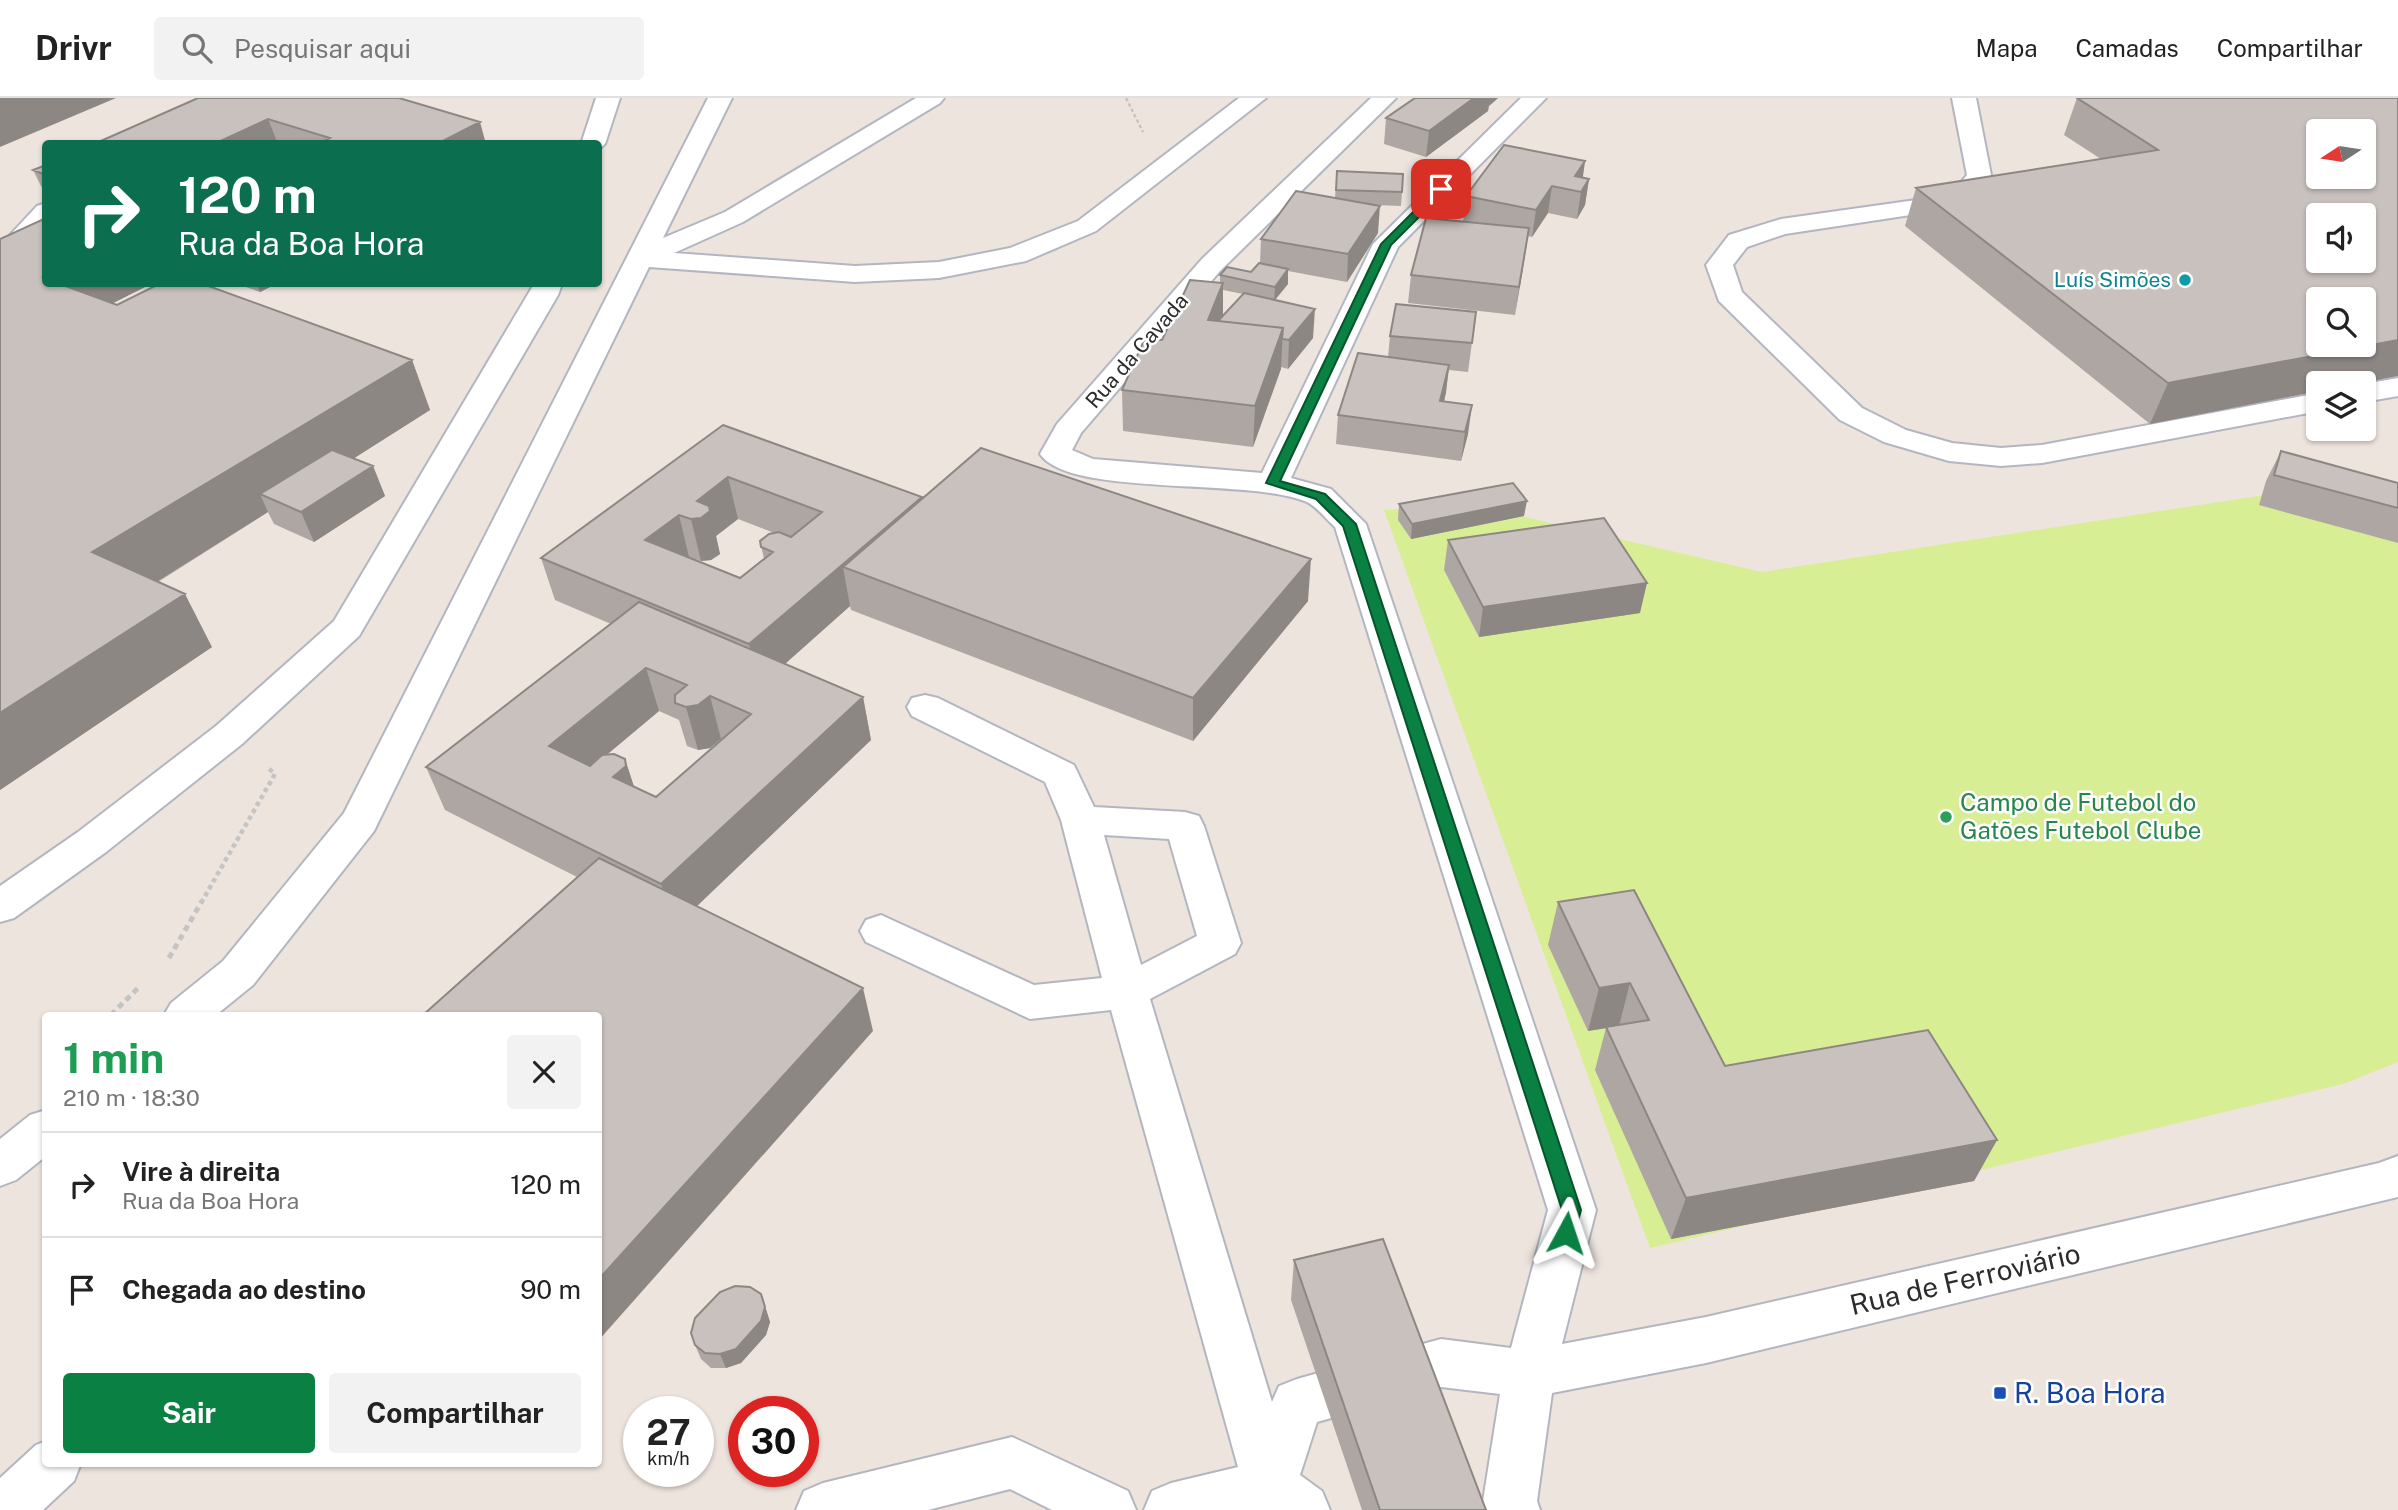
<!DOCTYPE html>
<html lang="pt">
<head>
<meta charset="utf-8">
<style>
	:root { --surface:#fff; --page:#f2f2f2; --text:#222; --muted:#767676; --line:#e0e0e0; --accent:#0b8043 }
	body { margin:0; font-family:"Public Sans",sans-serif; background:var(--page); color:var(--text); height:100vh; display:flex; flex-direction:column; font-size:26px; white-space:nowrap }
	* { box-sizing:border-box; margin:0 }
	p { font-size:23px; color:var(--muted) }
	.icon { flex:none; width:38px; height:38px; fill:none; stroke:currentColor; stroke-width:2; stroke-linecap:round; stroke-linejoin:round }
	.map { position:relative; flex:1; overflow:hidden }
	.side { position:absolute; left:42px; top:914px; width:560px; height:455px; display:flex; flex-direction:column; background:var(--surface); border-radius:7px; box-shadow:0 2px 5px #0004 }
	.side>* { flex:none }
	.banner { position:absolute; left:42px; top:42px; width:560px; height:147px; border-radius:7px; box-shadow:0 2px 5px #0004; background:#0b6e4f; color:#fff; overflow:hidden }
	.needle { width:46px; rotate:258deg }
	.fabs { position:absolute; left:2306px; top:21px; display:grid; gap:14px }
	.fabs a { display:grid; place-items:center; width:70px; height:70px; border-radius:7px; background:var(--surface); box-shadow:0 2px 5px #0004; font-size:35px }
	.speed { position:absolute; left:623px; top:1298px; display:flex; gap:14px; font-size:35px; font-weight:700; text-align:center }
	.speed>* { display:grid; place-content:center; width:91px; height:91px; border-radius:50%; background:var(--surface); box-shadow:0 2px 5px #0004; line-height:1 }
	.speed small { font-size:18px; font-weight:400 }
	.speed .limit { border:10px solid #d22; background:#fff; color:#111 }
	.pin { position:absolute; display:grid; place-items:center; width:60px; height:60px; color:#fff; margin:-30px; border-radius:14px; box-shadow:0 4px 10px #0006 }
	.me { position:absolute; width:77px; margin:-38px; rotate:5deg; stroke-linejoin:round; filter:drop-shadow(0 0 5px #0008) }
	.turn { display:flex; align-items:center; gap:24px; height:147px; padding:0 21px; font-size:32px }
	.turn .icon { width:91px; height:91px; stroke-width:2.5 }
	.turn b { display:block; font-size:49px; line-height:60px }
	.round { display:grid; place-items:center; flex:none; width:74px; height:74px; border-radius:7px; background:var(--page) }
	.head { display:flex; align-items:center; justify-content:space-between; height:119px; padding:0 21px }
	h1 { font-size:42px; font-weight:700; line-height:52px; color:#1e9e55 }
	.button { display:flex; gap:14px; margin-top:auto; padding:14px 21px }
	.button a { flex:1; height:80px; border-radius:7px; background:var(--accent); color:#fff; font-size:28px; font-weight:700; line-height:80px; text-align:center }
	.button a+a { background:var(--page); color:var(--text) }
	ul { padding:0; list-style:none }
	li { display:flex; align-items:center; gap:21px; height:105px; padding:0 21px; border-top:2px solid var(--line) }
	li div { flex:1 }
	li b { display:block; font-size:26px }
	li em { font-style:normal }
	header { display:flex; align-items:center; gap:42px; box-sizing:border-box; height:98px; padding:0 35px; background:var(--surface); border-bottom:2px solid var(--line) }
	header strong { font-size:33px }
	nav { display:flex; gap:38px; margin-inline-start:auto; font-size:24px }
	.search { width:490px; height:63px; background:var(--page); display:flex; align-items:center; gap:18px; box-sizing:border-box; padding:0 24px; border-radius:7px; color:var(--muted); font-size:26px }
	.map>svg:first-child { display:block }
	.pitch { fill:#d7ee94 }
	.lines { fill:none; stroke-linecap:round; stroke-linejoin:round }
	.minor-casing { stroke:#b2b6c0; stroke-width:4 }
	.path-far2 { stroke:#c4c4c4; stroke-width:2.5; stroke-dasharray:3.5 2.5; stroke-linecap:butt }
	.path-far1 { stroke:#c4c4c4; stroke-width:4.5; stroke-dasharray:4.5 3.5; stroke-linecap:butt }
	.path { stroke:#c4c4c4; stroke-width:5; stroke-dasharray:6 4.5; stroke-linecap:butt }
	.minor { fill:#fff; fill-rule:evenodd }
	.wall { fill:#ada6a3; fill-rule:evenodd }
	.shaded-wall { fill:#8d8784 }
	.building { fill:#c9c1bd; stroke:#8d8784; stroke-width:2; fill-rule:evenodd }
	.route { fill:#0b8043; stroke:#07532c; stroke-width:2 }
	.culture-dot { fill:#0f9aa8; stroke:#fff; stroke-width:2.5 }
	.leisure-dot { fill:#2e9e5b; stroke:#fff; stroke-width:2.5 }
	.transit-dot { fill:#1a4fb4; stroke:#fff; stroke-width:2.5 }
	.labels { text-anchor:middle; stroke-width:5; stroke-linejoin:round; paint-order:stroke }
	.far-culture-label { font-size:21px; fill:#0d838f; stroke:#fff; text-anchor:end }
	.far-street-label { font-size:21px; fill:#2c2c2c; stroke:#fff }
	.leisure-label { font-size:24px; fill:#27864d; stroke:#fff; text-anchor:start }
	.near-street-label { font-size:28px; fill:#2c2c2c; stroke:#fff }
	.near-transit-label { font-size:28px; fill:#164399; stroke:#fff; text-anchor:start }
</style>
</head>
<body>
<header>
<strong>Drivr</strong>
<div class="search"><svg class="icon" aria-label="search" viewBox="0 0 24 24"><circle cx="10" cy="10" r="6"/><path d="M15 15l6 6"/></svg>Pesquisar aqui</div>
<nav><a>Mapa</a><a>Camadas</a><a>Compartilhar</a></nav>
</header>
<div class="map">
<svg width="2398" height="1412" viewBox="0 0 2398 1412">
	<rect width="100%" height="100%" fill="#eee4de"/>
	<path class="pitch" d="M2265,397l133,29v538l-55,22 -693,164 -266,-738 90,-5 288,67z"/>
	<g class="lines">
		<g class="minor-casing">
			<path id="minor" d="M596,0h24l-15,46 -7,6v-6h-17z
				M708,0h24l-69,140 62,-26 191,-114h28l-4,5 -197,119 -69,31 181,13 84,-4 71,-14 68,-27 161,-123h27l-170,133 -70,30 -87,17 -84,4 -206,-15 -275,564 -121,154 -37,30h-52l7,-12 52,-42 121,-148z
				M1371,0h25l-176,173 -139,162 -9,17 21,9 169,14 111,-229 148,-146h25l-148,149 -107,231 40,11 35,35 230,686 -34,134 144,-27 673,-154 19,-7v41l-692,166 -154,30 -15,108 3,9h-54l-3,-9 17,-107 -59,-7 -124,35 -17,53 22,16 8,19h-186l8,-19 19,-8 67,-16 -127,-457 -81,9 -164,-77 -6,-11 6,-11 15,-5 153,70 68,-7 -41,-158 -16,-38 -133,-66 -5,-9 5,-9 13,-3 13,3 136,67 20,42 91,5 14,4 5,10 37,117 -6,11 -85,45 122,403 7,-16 18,-7 144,-40 70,9 37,-138 -213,-683c-8,-7 -18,-20 -28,-25 -57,-25 -237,-4 -267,-48l17,-30 145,-165zM1104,737l65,4 28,97 -56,29z
				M1952,0h24l15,77 -16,22 -38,14 -152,23 -38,13 -14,18 9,27 120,116 44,22 46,13 49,5 41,-3 277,-52v18l-277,52 -41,3 -52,-5 -65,-19 -44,-22 -121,-119 -13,-36 23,-30 52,-16 142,-20 34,-12 10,-12z
				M46,105v23l-8,9 8,8v20l-15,-5 -21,-23 27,-29z
				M534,186h28l-4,11 -199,341 -117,108 -136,108 -92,66 -14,4v-36l78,-54 138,-106 118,-105z
				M2398,280v18l-34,6v-18z
				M46,1012v46l-30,24 -16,6v-47l30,-24z
				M1012,1339l116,54 8,19h-84l-42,-21 -82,21h-132l8,-19 19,-8z
				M46,1343v22h35l-7,18 -31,29h-43v-32l36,-33z"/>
		</g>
		<path class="path-far2" d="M1126,0l17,34"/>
		<path class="path-far1" d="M201,805l74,-129 -8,-7"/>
		<path class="path" d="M169,860l33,-57
			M111,917l27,-27"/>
		<use href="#minor" class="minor"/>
	</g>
	<path class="wall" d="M198,0l288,46h-392z
		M1415,0h83l-9,8 -1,5 -62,46 -42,-13 2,-26z
		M2077,0h321l-248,326 -245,-198 11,-38 185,-29 -37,-24z
		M1585,63l-2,16 6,2 -4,26 -8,14 -29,-6 -16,24 -4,-1 -13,79 -107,-12 3,-28 52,-53 3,-26z
		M46,67v31l-13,-26z
		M1337,73l65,21 -1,14 -25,-1 2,28 -31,49 -59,-11v13l-13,16 38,38 -25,31 -7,-2 -28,80 -130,-16 -1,-41 98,-107v-8l31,-3 9,-9 1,-24 74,-41zM1223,192l20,4 -20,22z
		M46,186h105l-39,19 5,2 295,55 18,50 -76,48 19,8 12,30 -71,46 -40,-18 -6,-12 -110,70 54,65 -212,143z
		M237,186h39l-16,8z
		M1476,214l-8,60 -19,-2 -5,32 24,32 -7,27 -125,-17 2,-29 50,-58 2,-21z
		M723,327l199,74 386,102 -115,140 -342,-131 -1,-4 -65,58 78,33 8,43 -174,166 176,125 -296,-154 -132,-67 -19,-43 185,-143 -56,-24 -14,-42zM738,421l36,14 -14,8 4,18 -24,19 -51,-21 12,4 10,-1 9,-6 -4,-18zM659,613l20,9 8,26 11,4 12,-2 11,-9h1l-66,58 -22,-10 -9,-28 -19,-4z
		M2281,353l117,32v60l-139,-38 7,-24z
		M1399,406l125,12 -113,23 -13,-19z
		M1448,442l192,73 -161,24 -35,-67z
		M1558,804l167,164 272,74 -23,41 -303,58 -76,-169 11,-42 -18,3 -40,-86z
		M1294,1162l192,250h-124l-71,-210z
		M766,1211l4,13 -4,13 -25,28 -15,5h-15l-10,-9 -6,-14z"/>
	<path class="shaded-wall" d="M0,0h116l-116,49z
		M1474,0h16l-2,13 -62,46 3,-26z
		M1490,0h8l-9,8z
		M268,21l10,25h-64z
		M480,24l6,22h-49z
		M1585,63l-4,27 -6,-12z
		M1589,81l-4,26 -8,14 4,-27z
		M1552,88l-4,27 -16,24 4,-27z
		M1380,108l-2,27 -31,49 1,-28z
		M1529,130l-4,28 -10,59 4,-28z
		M1288,171v15l-14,17 1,-14z
		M1223,185v40l-15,-3z
		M46,186h105l-83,42z
		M257,186h19l-16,8z
		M1315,211l-2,29 -25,31 1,-29z
		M1283,230l-2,41 -28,78 2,-41z
		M2398,242v36l-37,7h-42v8l-169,33 18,-41z
		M412,262l18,50 -148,94 -22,-10 8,18 -147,92 -29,-52z
		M1449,267l-3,28 -9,37 3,-29z
		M1472,307l-4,29 -7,27 4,-29z
		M373,368l12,30 -71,46 -13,-30z
		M728,379l10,42 -22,17 4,18 -9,6 -10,1 -10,-42 6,-18z
		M922,399l5,42 -84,28 7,39 -91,81 -10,-43z
		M1527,403l-3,15 -113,23 1,-15z
		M679,417l10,42 -44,-17z
		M1311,461l-3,42 -115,140v-43z
		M1647,485l-7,30 -161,24 4,-30z
		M185,496l27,53 -212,143v-77z
		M646,570l13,43 -94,79 -16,-44z
		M710,598l11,43 -11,9 -12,2 -12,-43z
		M863,599l8,43 -196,187 -14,-43z
		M625,661l14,43 -26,-25z
		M1630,885l-11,43 -31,5 11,-43z
		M863,890l10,43 -275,310v-61z
		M1997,1042l-23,41 -303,58 15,-41z
		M761,1196l9,28 -4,13 -25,28 -15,5 -6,-14z"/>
	<path class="building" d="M198,0h201l81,24 -43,22h-118l11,-6 -62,-19 -54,25h-120z
		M1415,0h59l-45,33 -43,-13z
		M2077,0h321v242l-230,43 -252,-195 242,-38zM2319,33h45v46h-45zM2319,117h45v46h-45zM2319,201h45v46h-45z
		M1504,47l81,16 -10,15 14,3 -8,13 -29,-6 -16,24 -70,-14z
		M46,67v10l-13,-5z
		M1337,73l66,3 -1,18 -66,-2z
		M1296,93l84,15 -32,48 -87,-15z
		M46,120v57l-3,2 3,1v6h14l57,21 42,-21h44l209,76 -320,192 93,42 -185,119v-474z
		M1426,120l103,10 -10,59 -108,-12z
		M1259,165l29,6 -13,18 -55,-12 7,-8 24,5z
		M1190,182l33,3 -15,37 75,8 -28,78 -133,-16 23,-52 17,2z
		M1244,195l71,16 -26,31 -7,-1 1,-11 -65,-7z
		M1396,206l80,8 -4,31 -82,-7z
		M1358,255l91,12 -9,36 32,4 -7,27 -127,-17z
		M723,327l199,72 -173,147 -208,-86zM728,379l94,35 -31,25 -12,-5 -10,2 -9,7 1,6 12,5 -33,26 -95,-38 34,-25 12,4 10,-1 9,-7 -1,-5 -12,-5z
		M981,350l330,111 -118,139 -350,-131z
		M332,352l41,16 -72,46 -41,-18z
		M2281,353l117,32v25l-124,-33z
		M1513,385l14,18 -115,23 -13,-20z
		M1604,420l43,65 -164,24 -35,-67z
		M639,504l224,95 -202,187 -235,-117zM646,570l41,17 -12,10v8l11,4 12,-2 12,-9 41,18 -95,83 -43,-20 13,-11 -1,-7 -11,-5 -12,1 -12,11 -41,-20z
		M599,760l264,130 -265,292v-265h-175z
		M1634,792l91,176 203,-36 69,110 -311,58 -80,-171 43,-7 -19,-37 -31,5 -41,-86z
		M1383,1141l103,271h-106l-86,-250z
		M735,1188l15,1 11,7 4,13 -4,14 -25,28 -16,5 -15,-1 -10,-8 -4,-12 4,-15 25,-26z"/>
	<path class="route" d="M1438,89l9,2 -56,56 -111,236 45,13 31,30 225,686 -8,29 -7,3 -7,-3 -3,-6 6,-23 -219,-684 -27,-27 -50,-16 115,-239z"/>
	<circle class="culture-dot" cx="2185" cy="182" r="7"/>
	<circle class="leisure-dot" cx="1946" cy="719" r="7"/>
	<rect class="transit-dot" x="1993" y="1288" width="14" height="14" rx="3.5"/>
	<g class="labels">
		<g class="far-culture-label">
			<text x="2171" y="189">Luís Simões</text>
		</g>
		<g class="far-street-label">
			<text transform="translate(1137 253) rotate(-49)" y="7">Rua da Cavada</text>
		</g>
		<g class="leisure-label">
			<text x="1960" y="713">Campo de Futebol do<tspan x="1960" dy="28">Gatões Futebol Clube</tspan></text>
		</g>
		<g class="near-street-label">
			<text transform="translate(1965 1181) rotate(-13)" y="10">Rua de Ferroviário</text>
		</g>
		<g class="near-transit-label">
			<text x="2014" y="1305">R. Boa Hora</text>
		</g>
	</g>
</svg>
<div class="fabs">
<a><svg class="needle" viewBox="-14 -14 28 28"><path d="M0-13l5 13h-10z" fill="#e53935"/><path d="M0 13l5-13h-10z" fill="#767676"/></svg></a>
<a><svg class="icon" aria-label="sound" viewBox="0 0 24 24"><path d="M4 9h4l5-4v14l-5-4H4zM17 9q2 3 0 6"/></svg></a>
<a><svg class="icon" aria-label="search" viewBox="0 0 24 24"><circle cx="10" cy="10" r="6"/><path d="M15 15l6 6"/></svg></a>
<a><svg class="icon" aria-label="layers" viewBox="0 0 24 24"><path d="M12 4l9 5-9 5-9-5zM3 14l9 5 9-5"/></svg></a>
</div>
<div class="speed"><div>27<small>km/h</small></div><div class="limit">30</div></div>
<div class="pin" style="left:1441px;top:91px;background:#d93025"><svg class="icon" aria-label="arrive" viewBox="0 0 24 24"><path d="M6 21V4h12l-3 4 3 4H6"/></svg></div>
<svg class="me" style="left:1566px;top:1135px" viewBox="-20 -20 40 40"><path d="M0-17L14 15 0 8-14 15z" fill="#0b8043" stroke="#fff" stroke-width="4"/></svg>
<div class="banner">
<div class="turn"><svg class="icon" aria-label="right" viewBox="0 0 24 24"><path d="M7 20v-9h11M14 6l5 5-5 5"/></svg><div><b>120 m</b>Rua da Boa Hora</div></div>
</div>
<section class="side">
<div class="head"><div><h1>1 min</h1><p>210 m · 18:30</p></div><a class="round"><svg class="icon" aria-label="close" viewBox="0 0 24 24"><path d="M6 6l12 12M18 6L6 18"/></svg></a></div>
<ul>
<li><svg class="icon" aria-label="right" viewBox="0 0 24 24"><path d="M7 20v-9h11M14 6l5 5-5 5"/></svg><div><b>Vire à direita</b><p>Rua da Boa Hora</p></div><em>120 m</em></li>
<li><svg class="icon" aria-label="arrive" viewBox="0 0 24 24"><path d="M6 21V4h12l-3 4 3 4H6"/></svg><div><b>Chegada ao destino</b></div><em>90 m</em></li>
</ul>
<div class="button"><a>Sair</a><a>Compartilhar</a></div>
</section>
</div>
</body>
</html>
